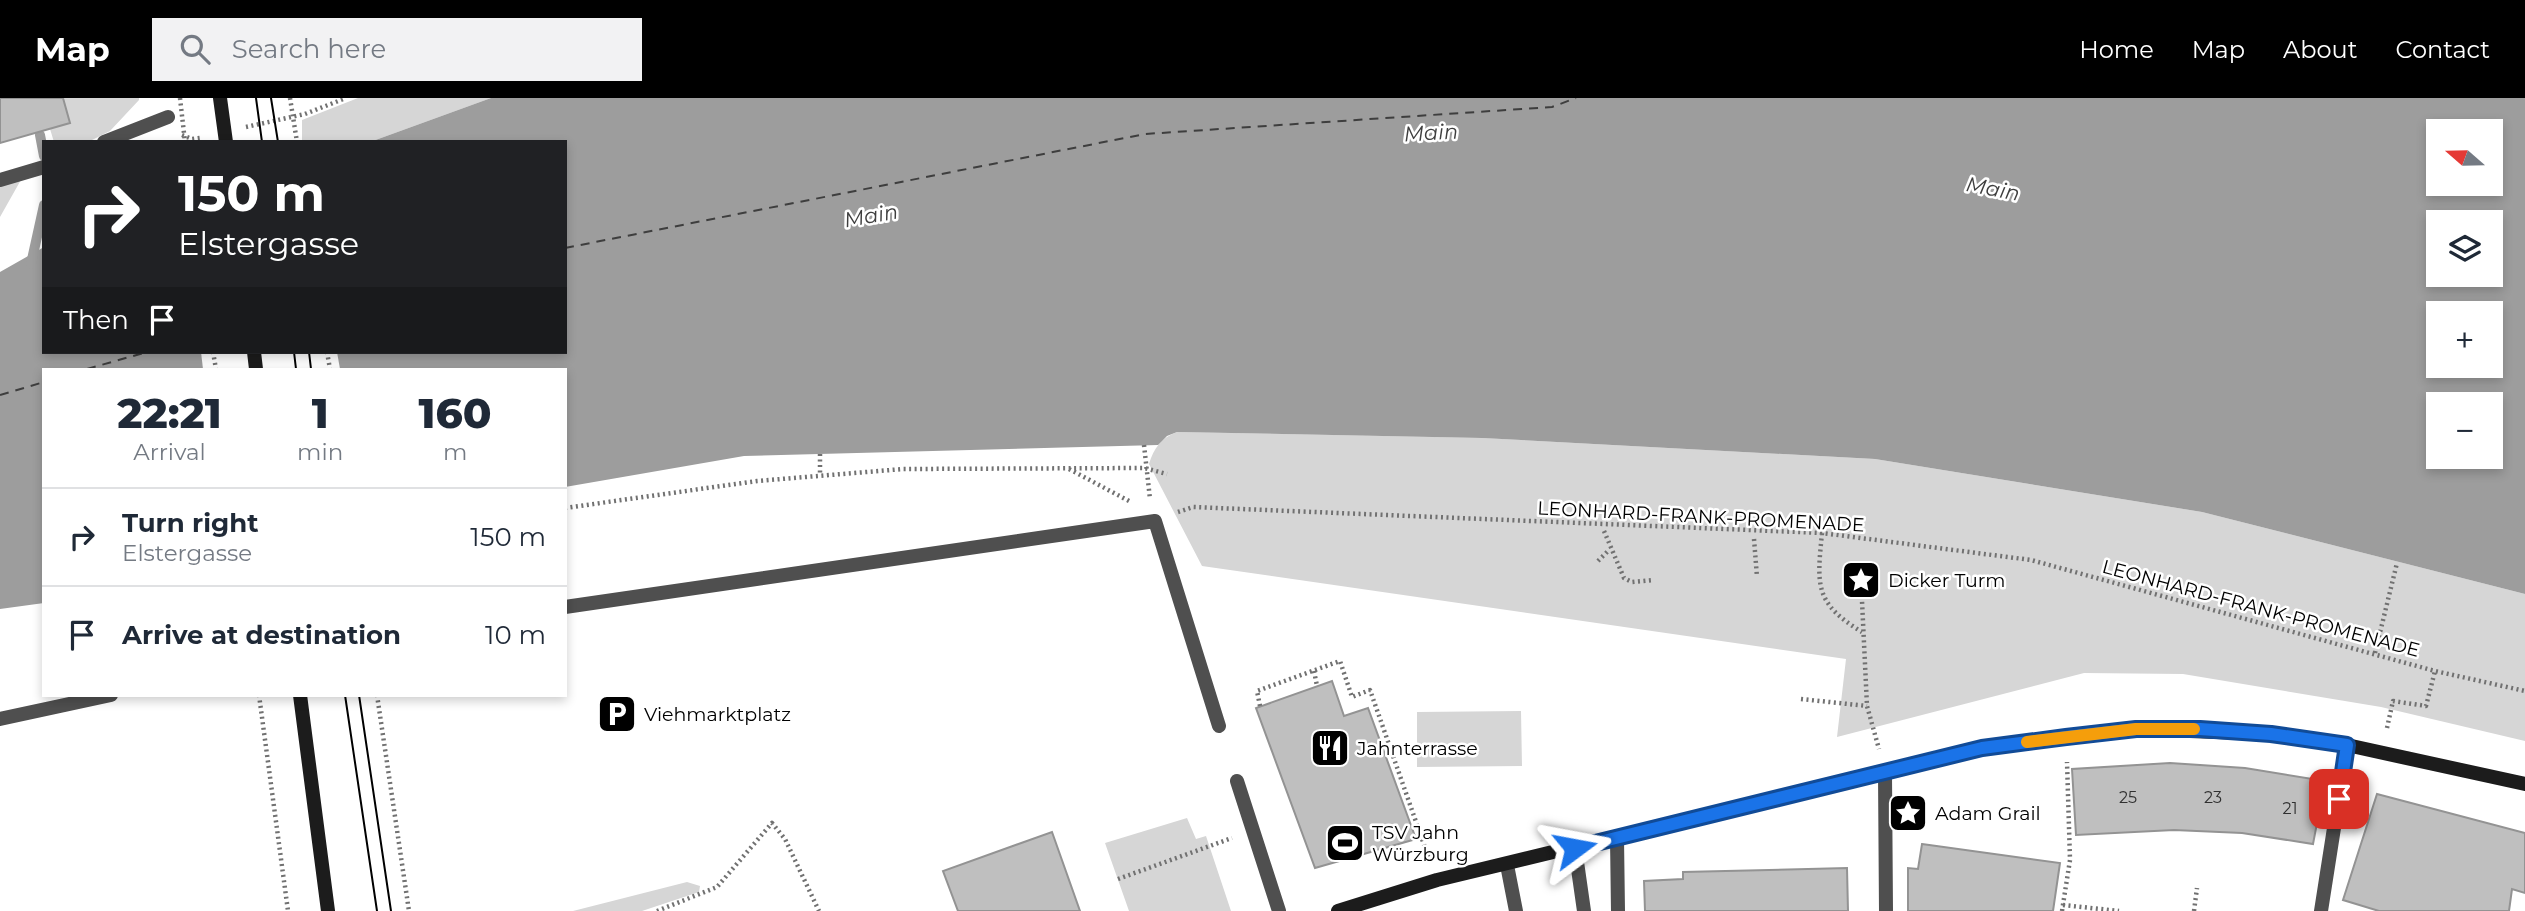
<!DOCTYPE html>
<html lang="en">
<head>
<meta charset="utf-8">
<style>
	:root { --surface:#fff; --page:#f2f2f3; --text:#1f2937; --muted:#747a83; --line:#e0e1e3; --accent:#000 }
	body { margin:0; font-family:Montserrat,sans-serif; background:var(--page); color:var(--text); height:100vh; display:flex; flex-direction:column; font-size:26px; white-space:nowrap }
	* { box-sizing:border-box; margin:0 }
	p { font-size:23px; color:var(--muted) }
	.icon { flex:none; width:38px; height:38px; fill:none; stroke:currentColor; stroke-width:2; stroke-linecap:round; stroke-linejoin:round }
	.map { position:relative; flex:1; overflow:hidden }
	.details { position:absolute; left:42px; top:270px; width:525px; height:329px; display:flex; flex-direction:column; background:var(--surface); border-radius:0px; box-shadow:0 4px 10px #0003 }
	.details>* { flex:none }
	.hud { position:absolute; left:42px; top:42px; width:525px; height:214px; border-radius:0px; box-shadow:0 4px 10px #0003; background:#202124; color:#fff; overflow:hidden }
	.needle { width:46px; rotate:290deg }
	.buttons { position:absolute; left:2426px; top:21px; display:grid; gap:14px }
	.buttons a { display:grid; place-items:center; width:77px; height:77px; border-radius:0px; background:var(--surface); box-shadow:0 4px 10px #0003; font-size:35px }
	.pin { position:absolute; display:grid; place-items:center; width:60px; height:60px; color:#fff; margin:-30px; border-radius:14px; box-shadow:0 4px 10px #0006 }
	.me { position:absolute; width:77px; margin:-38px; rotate:77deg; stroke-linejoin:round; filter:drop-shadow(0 0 5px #0008) }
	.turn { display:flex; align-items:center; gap:24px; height:147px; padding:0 21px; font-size:32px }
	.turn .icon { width:91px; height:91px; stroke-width:2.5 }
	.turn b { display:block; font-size:49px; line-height:60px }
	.then { display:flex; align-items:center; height:66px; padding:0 21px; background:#0003; gap:14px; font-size:26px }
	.eta { display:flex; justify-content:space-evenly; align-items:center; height:119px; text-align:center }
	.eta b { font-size:42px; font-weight:800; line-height:49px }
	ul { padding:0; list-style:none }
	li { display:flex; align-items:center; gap:21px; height:98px; padding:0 21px; border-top:2px solid var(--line) }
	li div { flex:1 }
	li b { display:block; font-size:26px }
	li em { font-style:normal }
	header { display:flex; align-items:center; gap:42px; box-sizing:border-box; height:98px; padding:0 35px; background:var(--accent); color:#fff }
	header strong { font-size:33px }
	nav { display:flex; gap:38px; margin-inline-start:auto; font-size:24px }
	.search { width:490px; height:63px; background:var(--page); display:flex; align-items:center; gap:18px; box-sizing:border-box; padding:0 24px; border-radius:0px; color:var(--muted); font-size:26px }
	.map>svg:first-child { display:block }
	.green { fill:#d6d6d6 }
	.water { fill:#9d9d9d; fill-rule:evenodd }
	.pier { fill:#fff }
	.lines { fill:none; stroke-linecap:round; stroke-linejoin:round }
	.stream { stroke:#9d9d9d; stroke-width:10 }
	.ferry { stroke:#3e3e3e; stroke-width:2; stroke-dasharray:9 7; stroke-linecap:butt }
	.building { fill:#bfbfbf; stroke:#939393; stroke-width:2 }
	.path { stroke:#717171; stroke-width:4.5; stroke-dasharray:2 3.5; stroke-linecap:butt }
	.service { stroke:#4f4f4f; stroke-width:14 }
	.minor { stroke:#4f4f4f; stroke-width:14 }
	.secondary { stroke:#1c1c1c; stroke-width:14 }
	.tram { stroke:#000; stroke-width:2 }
	.path-bridge { stroke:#717171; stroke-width:4.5; stroke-dasharray:2 3.5; stroke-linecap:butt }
	.secondary-bridge { stroke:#1c1c1c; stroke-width:14 }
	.route-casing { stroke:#114b97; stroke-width:18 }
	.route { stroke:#1a73e8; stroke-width:12 }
	.slow { stroke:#f59e0b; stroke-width:12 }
	.labels { text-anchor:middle; stroke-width:5; stroke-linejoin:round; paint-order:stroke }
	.number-label { font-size:16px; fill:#303030 }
	.street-label { font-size:19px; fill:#000; stroke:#fff }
	.poi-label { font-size:19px; fill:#000; stroke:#fff; text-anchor:start }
	.water-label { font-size:21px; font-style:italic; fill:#3e3e3e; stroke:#fff }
</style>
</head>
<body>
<header>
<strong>Map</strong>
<div class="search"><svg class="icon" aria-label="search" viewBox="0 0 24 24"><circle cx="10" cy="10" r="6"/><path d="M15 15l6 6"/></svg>Search here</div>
<nav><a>Home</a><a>Map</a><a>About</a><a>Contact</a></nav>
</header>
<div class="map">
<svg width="2525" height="813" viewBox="0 0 2525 813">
	<rect width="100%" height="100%" fill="#fff"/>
	<path class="green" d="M63,0h76v2l-29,31 -22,11h-34l-4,-13 20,-6z
		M358,0h133l-121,44h-68v-22z
		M22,80l-22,39v-31z
		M1177,334l305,6 393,21 327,53 323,82v147l-144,-34 -198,-33 -99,-1 -247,64 9,-78 -644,-93 -53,-102c5,-16 12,-26 28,-32z
		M1521,613l1,55 -105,1v-55z
		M1187,720l9,21 10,-3 25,75h-102l-24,-68z
		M687,784l13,4 -1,6 -57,19h-69z"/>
	<path class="water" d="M491,0h2034v496l-323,-82 -327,-53 -393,-21 -305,-6 -10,4 -9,9 -414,11 -179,31v-118h-521v234l-44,6v-337l44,-25v105h521v-210h-195zM2438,33h52v53h-52zM2438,124h52v53h-52zM2438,215h52v53h-52zM2438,306h52v53h-52z"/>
	<path class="pier" d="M201,254h136l3,17h-137z"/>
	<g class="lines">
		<path class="stream" d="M40,37l4,21
			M31,166l13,-59"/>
		<path class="ferry" d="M565,150l580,-114 407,-27 24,-9
			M87,271l60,-17
			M0,297l44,-13"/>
	</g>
	<path class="building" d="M0,0h63l7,25 -70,20z
		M1332,583l12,35 24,-8 48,131 -101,29 -59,-160z
		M2170,665l75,5 80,13 -12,63 -71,-11 -68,-3 -98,5 -4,-66z
		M2377,696l148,39v60l-13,-4 -3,22h-130l-36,-11z
		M1052,734l28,79h-122l-15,-40z
		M1922,746l138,19 -7,48h-145v-43l10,1z
		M1847,770l1,43h-203l-1,-30 39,-2v-7z"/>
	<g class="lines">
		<path class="path" d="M246,29l59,-13 41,-16
			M182,37l10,4 8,-1
			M213,254l3,17
			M327,254l3,17
			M1144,347l6,54
			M820,356v22
			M1069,371l60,32
			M565,410l192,-27 146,-12 241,-1 23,6
			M1178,414l15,-5 629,26 209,27 404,111 90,20
			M1604,433l20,47 8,4 21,-2
			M1822,435c-5,52 -8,70 40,99
			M1754,441l3,38
			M1598,463l11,-11
			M1861,482l6,126 12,43
			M2375,555l22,-90
			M1314,573l3,15
			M259,597l29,216
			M377,597l32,216
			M1801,601l66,7
			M1260,608l-3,-15 83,-30 12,36 18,-7 59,169
			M2387,630l6,-27 33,5 9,-35
			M1118,781l114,-41
			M2063,807l56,6
			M657,813l60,-24 55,-64 13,16 34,72
			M2062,813l8,-51 -3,-98
			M2194,813l3,-23"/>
		<path class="service" d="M104,44l64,-25
			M0,82l44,-13
			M565,509l590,-86 64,205
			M0,621l111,-24
			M1617,740l1,73
			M1575,750l9,63
			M1507,767l9,46"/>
		<path class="minor" d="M1885,676l1,137
			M1237,683l42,130
			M2321,813l26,-166"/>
		<path class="secondary" d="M254,254l2,17
			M300,597l28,216
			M1338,813l99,-31 545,-132 154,-19 135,5 76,11 178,39"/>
		<path class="tram" d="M256,0l6,44
			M271,0l7,44
			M294,254l2,17
			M309,254l2,17
			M345,597l32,216
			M359,597l32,216"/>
		<path class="path-bridge" d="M180,0l5,44
			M290,0l7,44"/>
		<path class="secondary-bridge" d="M220,0l6,44"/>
	</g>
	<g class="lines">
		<g class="route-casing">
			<path id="route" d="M1575,750l407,-100 84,-11 70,-8h64l71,5 76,11 -8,54"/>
		</g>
		<use href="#route" class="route"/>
		<path class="slow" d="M2027,644l109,-13h58"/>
	</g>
	<defs>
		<g id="sight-square" transform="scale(2.0125)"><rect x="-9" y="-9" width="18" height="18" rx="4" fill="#000" stroke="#fff"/><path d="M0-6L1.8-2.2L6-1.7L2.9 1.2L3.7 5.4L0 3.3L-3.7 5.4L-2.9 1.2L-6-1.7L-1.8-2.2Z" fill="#fff"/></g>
		<g id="parking-square" transform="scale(2.0125)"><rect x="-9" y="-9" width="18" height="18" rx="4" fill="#000" stroke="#fff"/><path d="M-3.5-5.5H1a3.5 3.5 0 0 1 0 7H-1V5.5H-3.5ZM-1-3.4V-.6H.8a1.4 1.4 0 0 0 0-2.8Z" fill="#fff"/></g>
		<g id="restaurant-square" transform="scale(2.0125)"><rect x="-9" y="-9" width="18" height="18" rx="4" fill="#000" stroke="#fff"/><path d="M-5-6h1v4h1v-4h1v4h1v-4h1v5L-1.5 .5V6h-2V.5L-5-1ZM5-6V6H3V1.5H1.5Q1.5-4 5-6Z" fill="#fff"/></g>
		<g id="stadium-square" transform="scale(2.0125)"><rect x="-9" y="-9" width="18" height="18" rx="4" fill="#000" stroke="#fff"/><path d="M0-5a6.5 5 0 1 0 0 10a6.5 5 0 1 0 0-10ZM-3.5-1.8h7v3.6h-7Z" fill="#fff"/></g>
	</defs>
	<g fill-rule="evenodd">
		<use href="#sight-square" x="1861" y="482"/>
		<use href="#parking-square" x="617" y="616"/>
		<use href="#restaurant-square" x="1330" y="650"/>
		<use href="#sight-square" x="1908" y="715"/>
		<use href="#stadium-square" x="1345" y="745"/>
	</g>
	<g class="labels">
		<g class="number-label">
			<text x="2128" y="705">25</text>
			<text x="2213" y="705">23</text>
			<text x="2290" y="716">21</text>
		</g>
		<g class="street-label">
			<text transform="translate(1701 418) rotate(3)" y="7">LEONHARD-FRANK-PROMENADE</text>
			<text transform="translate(2261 510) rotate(15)" y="7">LEONHARD-FRANK-PROMENADE</text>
		</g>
		<g class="poi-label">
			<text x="1888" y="489">Dicker Turm</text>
			<text x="644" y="623">Viehmarktplatz</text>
			<text x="1357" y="657">Jahnterrasse</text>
			<text x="1935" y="722">Adam Grail</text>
			<text x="1372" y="741">TSV Jahn<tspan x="1372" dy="22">Würzburg</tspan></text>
		</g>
		<g class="water-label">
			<text transform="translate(1431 35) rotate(-3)" y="7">Main</text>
			<text transform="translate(1993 91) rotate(11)" y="7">Main</text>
			<text transform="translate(871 118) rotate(-10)" y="7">Main</text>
		</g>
	</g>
</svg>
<div class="buttons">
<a><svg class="needle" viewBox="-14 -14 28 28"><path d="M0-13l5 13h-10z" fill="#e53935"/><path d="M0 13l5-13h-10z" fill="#747a83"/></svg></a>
<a><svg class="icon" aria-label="layers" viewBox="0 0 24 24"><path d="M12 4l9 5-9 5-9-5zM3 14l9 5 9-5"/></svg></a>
<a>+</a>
<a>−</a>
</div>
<div class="pin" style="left:2339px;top:701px;background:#d93025"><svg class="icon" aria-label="arrive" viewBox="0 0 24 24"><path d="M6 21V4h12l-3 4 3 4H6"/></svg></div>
<svg class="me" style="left:1575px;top:750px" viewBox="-20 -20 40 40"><path d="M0-17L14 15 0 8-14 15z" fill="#1a73e8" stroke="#fff" stroke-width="4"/></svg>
<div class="hud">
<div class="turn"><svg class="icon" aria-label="right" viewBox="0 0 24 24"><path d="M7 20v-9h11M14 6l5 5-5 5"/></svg><div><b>150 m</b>Elstergasse</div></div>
<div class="then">Then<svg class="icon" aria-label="arrive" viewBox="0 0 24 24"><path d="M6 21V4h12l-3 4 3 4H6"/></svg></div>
</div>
<section class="details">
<div class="eta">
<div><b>22:21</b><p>Arrival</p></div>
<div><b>1</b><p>min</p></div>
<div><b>160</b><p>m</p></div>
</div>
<ul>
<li><svg class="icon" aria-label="right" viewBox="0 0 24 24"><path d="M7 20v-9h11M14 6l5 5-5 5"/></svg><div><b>Turn right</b><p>Elstergasse</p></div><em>150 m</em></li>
<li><svg class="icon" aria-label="arrive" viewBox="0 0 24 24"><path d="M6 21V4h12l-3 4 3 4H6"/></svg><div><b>Arrive at destination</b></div><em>10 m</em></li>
</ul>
</section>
</div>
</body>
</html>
